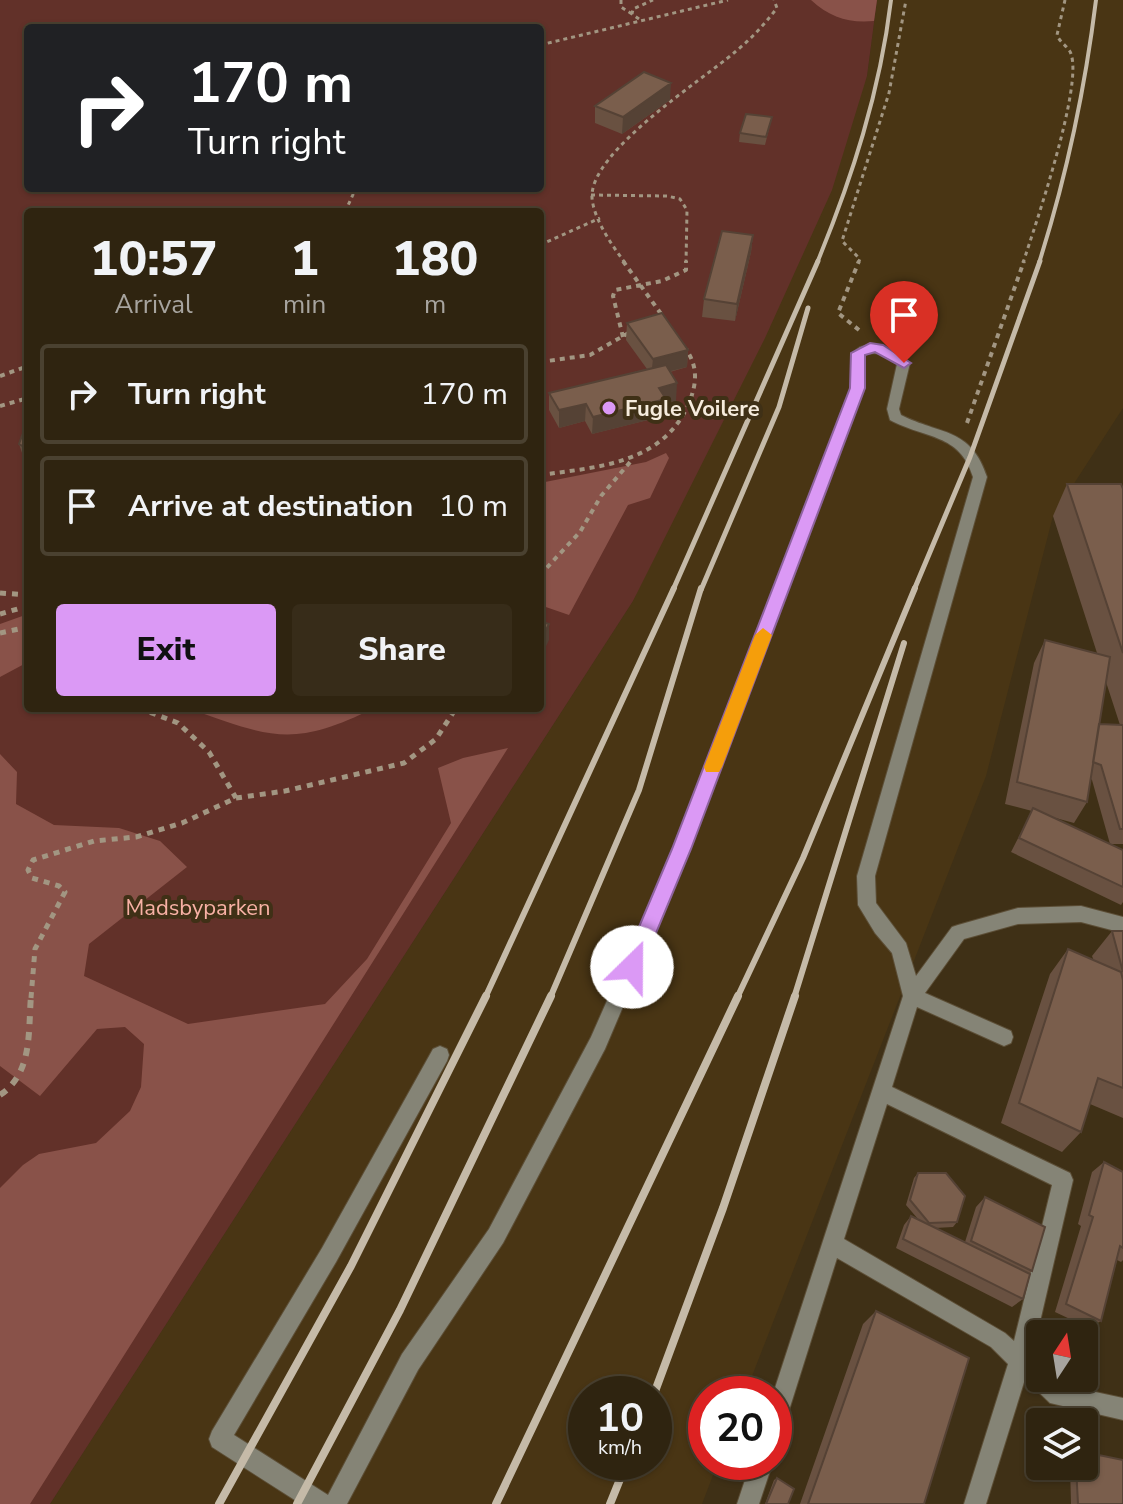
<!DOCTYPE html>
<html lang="en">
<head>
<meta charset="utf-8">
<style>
	:root { --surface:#2f2410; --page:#372c19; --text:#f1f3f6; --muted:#a7a49f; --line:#4a4130; --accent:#db99f5 }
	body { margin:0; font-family:"Nunito Sans",sans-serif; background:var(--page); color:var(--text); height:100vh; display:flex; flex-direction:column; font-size:30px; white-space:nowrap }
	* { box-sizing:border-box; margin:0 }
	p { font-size:26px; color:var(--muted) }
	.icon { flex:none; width:44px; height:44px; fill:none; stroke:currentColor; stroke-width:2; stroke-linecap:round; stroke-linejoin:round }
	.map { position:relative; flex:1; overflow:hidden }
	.sheet { position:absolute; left:24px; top:208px; width:520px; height:504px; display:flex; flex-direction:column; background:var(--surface); border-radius:8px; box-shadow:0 2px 6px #0004,0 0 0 2px var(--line) }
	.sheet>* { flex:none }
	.guide { position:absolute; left:24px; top:24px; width:520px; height:168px; border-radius:8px; box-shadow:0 2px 6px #0004,0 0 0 2px var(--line); background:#202124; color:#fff; overflow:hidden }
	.needle { width:52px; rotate:12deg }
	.fabs { position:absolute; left:1026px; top:1320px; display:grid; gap:16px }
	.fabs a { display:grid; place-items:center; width:72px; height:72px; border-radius:8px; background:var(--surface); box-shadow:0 2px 6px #0004,0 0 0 2px var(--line); font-size:40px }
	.speed { position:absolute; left:568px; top:1376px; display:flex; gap:16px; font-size:40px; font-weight:700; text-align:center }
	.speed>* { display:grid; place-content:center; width:104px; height:104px; border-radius:50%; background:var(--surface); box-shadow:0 2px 6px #0004,0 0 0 2px var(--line); line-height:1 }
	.speed small { font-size:20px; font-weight:400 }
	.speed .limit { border:12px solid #d22; background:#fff; color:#111 }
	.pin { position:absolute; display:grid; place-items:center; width:68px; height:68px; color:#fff; margin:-82px -34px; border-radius:50% 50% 50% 0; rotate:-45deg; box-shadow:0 0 8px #0007 }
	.pin .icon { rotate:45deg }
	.me { position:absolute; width:88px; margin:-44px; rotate:23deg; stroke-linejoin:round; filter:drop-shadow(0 0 6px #0008) }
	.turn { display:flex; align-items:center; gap:28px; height:168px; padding:0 32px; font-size:36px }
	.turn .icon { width:104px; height:104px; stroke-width:2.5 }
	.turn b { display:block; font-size:56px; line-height:68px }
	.eta { display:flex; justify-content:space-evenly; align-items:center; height:136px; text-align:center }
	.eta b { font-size:48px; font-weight:800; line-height:56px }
	.action { display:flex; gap:16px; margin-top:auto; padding:16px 32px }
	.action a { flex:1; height:92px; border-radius:8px; background:var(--accent); color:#111; font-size:32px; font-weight:800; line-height:92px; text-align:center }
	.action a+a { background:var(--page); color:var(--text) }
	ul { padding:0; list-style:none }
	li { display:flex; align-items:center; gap:24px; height:100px; margin:0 16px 12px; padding:0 16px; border:4px solid var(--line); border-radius:8px }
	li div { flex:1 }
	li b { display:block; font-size:30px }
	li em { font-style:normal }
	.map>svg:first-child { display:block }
	.built { fill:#493514; fill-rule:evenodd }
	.green { fill:#623129; fill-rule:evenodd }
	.forest { fill:#895249 }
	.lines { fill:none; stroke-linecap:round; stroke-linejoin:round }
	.lane-casing { stroke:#5c4e36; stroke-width:2 }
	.path-far3 { stroke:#a29682; stroke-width:3; stroke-dasharray:4 4; stroke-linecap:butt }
	.path-far2 { stroke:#a29682; stroke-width:4; stroke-dasharray:5 5; stroke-linecap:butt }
	.path-far1 { stroke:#a29682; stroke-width:5; stroke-dasharray:6 6; stroke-linecap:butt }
	.path { stroke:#a29682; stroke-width:6; stroke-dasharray:8 8; stroke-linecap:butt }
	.lane { fill:#858476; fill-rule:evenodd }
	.rail-far3 { stroke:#c5baa8; stroke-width:4 }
	.rail-far2 { stroke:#c5baa8; stroke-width:5 }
	.rail-far1 { stroke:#c5baa8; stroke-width:6 }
	.rail { stroke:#c5baa8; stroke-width:8 }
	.wall { fill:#695141; fill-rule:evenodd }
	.shaded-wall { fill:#554235 }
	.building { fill:#7a5e4c; stroke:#554235; stroke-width:2 }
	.route { fill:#db99f5; stroke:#8e639f; stroke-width:2 }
	.slow { fill:#f59e0b }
	.poi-dot { fill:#db99f5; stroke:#3f3016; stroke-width:3 }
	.labels { text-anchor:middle; stroke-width:8; stroke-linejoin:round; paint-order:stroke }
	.poi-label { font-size:22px; font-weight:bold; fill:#f6ecdd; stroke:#3f3016; text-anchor:start }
	.park-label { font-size:22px; fill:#f8b1a5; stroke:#3f3016 }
</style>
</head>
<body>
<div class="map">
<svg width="1123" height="1504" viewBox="0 0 1123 1504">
	<rect width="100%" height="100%" fill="#3f3016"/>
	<path class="built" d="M877,0h246v408l-70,108 -67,260 -241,618h-39v68h12l-16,42h-652l583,-903 234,-525zM586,1394h68v68h-68z"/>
	<path class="green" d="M0,0h877l-10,76 -35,114 -67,148 -132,263 -583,903h-50zM28,28h512v160h-512zM28,212h512v496h-512z"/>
	<path class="forest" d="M811,0h66l-3,21c-26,2 -43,-3 -63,-21z
		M666,453l3,5 -19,40 -22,7 -59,110 -29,-10v-122l106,-21z
		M28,614v48l-28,15v-53z
		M187,708h187c-82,41 -104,29 -187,0z
		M508,748l-478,756h-30v-316l23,-23 16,-11 57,-11 34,-32 11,-24 3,-43 -19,-17 -28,2 -57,67 -40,-30v-312l17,18 -1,32 38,21 65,3 41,13 27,26 -98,77 -5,32 104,48 137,-20 42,-45 84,-136 -13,-55 25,-10z"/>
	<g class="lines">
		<g class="lane-casing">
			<path id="lane" d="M870,345l22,5 18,13 -11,46 2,6c39,20 70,12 86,62l-112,399 1,27 30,40 10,33 36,-49 6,-2 60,-17 63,-2 42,11v16l-42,-11 -63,2 -54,15 -39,54 86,38 2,6 -2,6 -7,3 -87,-39 -25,80 178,86 3,7 -41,176 8,8v14h15l8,7 60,13v22l-73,-17 -25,-24 -39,125h-22l44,-140 -17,-17 -154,-89 -52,165 -3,8 -8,3 -1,-40 130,-398 -11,-43 -17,-20 -17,-28 -1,-29 116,-399c-13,-44 -48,-38 -83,-57l-3,-11 10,-45c-10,-8 -20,-14 -33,-9l-1,33 -173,461 -85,200 -102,194 -85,127 -71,134h-46l-89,-57 -3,-8 3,-8 110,-183 111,-199 7,-3 7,3 2,6 -2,6 -111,201 -102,173 94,60 74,-141 87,-125 102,-192 83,-188 177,-461 1,-35 8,-6zM887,1104l165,81 -38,156 -9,-8 -161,-94z
				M751,1462h22l-14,42h-22z"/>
		</g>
		<path class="path-far3" d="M621,0v7l11,7
			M639,19l-7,-5 1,-5 20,-9
			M540,45l188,-45
			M591,195l76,1 13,3 7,11 -1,53
			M345,212l11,-24
			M540,245l60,-27
			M625,263c-13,-18 -31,-43 -33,-65 -3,-46 109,-117 143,-146 16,-13 29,-27 42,-44l-3,-8
			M858,263l2,-4 -18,-18 47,-148 17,-93
			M1023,263c12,-37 60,-176 48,-209 -2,-7 -11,-11 -14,-19l8,-35"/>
		<path class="path-far2" d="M623,261l41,57
			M859,330l-21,-17 21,-52
			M623,337l-10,-41 2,-6 47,-9 24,-11v-9
			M540,362l50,-7 42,-24
			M0,376l28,-10
			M0,406l28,-8
			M967,423l57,-162
			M540,475c58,-8 123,-11 149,-72 8,-20 9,-36 -3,-54
			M540,575l40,-43 21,-36 30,-35"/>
		<path class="path-far1" d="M0,593l28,2
			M0,614l28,-8
			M0,633l28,-6
			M139,708l39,15 31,29 27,46
			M31,998l4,-49 30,-57 -6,-6 -27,-8 -4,-8 5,-10 61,-19 42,-4 46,-14 54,-25 49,-7 119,-28 32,-24 20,-31"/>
		<path class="path" d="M0,1095c33,-22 28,-63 31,-99"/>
		<use href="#lane" class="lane"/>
		<path class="rail-far3" d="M817,263c35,-85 63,-171 74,-263
			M1039,263c27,-85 46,-174 57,-263"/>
		<path class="rail-far2" d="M673,590l145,-329
			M701,590l78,-183 29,-99
			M914,590l56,-133 70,-196"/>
		<path class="rail-far1" d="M485,998l189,-410
			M550,998l89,-208 62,-202
			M737,998l66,-140 112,-270
			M794,998l110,-355"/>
		<path class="rail" d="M654,1394l69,-186 72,-212
			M219,1504l132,-238 135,-270
			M297,1504l103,-194 151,-314
			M496,1504l242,-508
			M610,1504l17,-42"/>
	</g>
	<path class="wall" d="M670,100l-48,34 -27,-11v-17z
		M772,117l-7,28 -26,-3 1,-9z
		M753,235l-2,17 -16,69 -33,-4 2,-18z
		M627,323l61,27 -1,17 -17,5 6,29 -10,2 -2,13 -72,18 -7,-13 -26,7 -10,-18v-17l98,-24 -21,-29z
		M28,432v24l-6,-3 -3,-9z
		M1067,484l56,5v355h-13l-18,-64 -1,-1 -4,23 -13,21 -22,-6 71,33v52l-2,3 -110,-53 21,-41 -27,-7 29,-141 11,-23 52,13 -44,-137zM1106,682l14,43 -21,-1z
		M1112,931h11v187l-33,-14 -9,28 -19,20 -61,-29 49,-149 18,-25 26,12 -2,-5z
		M1104,1162l19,10v88l-2,2 -4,-2 -16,61 -12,7 -34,-16 26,-86 -3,-2 14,-52z
		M918,1173l39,49 -4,5 -18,1 30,14 11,-35 9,-10 47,74 -4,3 -5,25 -11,8 -116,-59 8,-23 7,-9 7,3 -12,-14 8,-27z
		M876,1311l48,193h-124l63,-180z
		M1070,1466h14l39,38h-52z
		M777,1478l11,26h-23l9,-24z"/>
	<path class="shaded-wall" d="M671,83l-1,17 -48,34 1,-17z
		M753,235l-2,17 -16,69 2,-17z
		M688,350l-1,17 -36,9 2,-17z
		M677,383l-1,18 -10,2 -2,13 -72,18 1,-17 66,-29z
		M586,404l-1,17 -26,7v-18z
		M549,624v16l-9,19v-17z"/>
	<path class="building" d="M644,72l27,11 -48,34 -28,-11z
		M746,114l26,3 -6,20 -26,-4z
		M722,231l31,4 -16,69 -33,-5z
		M662,313l26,37 -35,9 -26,-36z
		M666,365l11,18 -18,5 7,11 -73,18 -7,-13 -27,6 -10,-17z
		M28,432v17l-9,-5 4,-11z
		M1067,484h54l2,5v164z
		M540,621l9,3 -9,18z
		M1045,640l65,17 -23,145 -70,-20z
		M1099,724l24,1v104h-3l-19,-64 -8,-3z
		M1033,808l90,42v37l-104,-49z
		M1112,931h11v41z
		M1068,949l53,23 2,8v108l-25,-10 -17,54 -62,-29z
		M1104,1162l19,10v76l-3,-2 -19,75 -35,-17 27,-87 -4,-2z
		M918,1173h28l19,23 -8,26 -28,1 -19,-23z
		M985,1197l60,30 -13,44 -61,-30z
		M911,1216l119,58 -7,25 -120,-60z
		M876,1311l93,47 -45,146h-116z
		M1084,1452l39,8v44h-45l-2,-38h8z
		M777,1478l17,11 -6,15h-22z"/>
	<path class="route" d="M870,343l13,2 28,18 -7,5 -29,-16 -10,3v33l-174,461 -52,125 -7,3 -7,-3 -3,-7 50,-118 178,-461 1,-35z"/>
	<path class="slow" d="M763,628l9,7 -50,132 -3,5h-13l-2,-5 51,-132z"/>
	<circle class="poi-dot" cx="609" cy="408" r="8"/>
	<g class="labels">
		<g class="poi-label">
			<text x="625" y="416">Fugle Voilere</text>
		</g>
		<g class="park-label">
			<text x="198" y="915">Madsbyparken</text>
		</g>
	</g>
</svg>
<div class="fabs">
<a><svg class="needle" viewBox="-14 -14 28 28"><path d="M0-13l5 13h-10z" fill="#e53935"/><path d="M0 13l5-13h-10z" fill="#a7a49f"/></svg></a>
<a><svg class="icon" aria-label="layers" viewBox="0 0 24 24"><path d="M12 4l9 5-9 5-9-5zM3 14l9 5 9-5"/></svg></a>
</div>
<div class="speed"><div>10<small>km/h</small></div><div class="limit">20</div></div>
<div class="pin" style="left:904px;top:363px;background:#d93025"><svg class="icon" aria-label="arrive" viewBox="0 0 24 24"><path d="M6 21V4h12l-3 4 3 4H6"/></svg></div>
<svg class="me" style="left:632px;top:967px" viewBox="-20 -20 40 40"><circle r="19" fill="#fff"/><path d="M0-13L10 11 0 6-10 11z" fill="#db99f5"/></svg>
<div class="guide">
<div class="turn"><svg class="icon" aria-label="right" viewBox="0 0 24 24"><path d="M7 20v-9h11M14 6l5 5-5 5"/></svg><div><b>170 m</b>Turn right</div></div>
</div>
<section class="sheet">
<div class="eta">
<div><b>10:57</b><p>Arrival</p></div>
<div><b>1</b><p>min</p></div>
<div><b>180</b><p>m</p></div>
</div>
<ul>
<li><svg class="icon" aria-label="right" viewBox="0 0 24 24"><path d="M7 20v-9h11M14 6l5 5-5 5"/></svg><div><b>Turn right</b></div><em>170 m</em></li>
<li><svg class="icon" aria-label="arrive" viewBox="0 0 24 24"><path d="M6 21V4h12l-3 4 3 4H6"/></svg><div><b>Arrive at destination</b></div><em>10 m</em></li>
</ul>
<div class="action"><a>Exit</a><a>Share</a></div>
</section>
</div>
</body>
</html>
